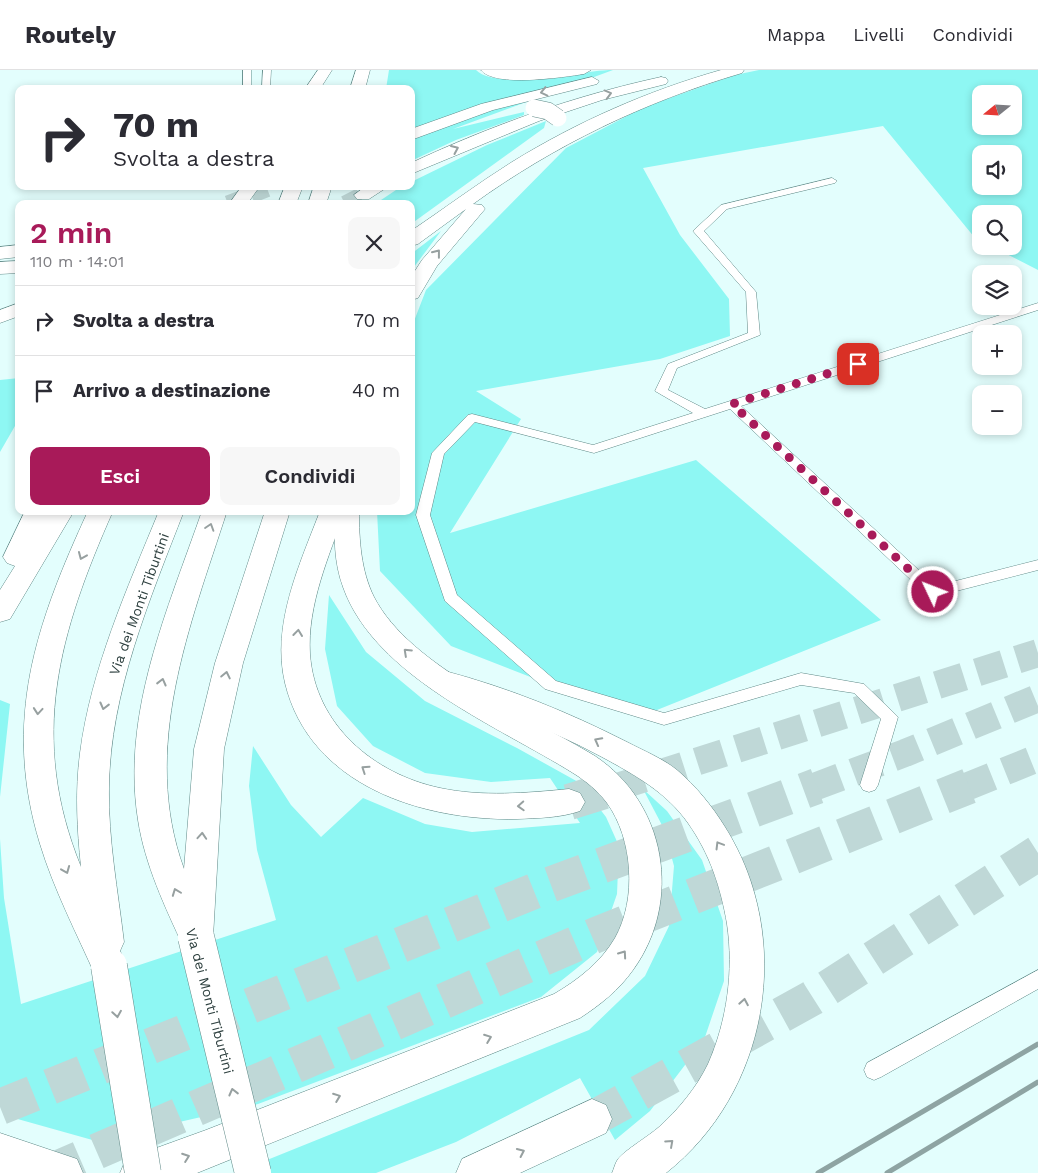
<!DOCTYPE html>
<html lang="it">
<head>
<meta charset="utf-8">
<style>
	:root { --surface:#fff; --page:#f7f7f7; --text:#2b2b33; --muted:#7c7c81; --line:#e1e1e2; --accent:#a81a59 }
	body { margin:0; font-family:"Work Sans",sans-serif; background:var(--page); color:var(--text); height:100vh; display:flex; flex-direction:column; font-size:19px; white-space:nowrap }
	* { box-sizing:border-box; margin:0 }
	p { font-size:16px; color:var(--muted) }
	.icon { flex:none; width:28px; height:28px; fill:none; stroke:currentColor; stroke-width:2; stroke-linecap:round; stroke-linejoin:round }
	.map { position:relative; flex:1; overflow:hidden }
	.side { position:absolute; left:15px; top:130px; width:400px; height:315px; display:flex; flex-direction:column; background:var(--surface); border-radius:10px; box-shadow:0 2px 8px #0003 }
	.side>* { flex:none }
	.hud { position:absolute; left:15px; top:15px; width:400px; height:105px; border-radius:10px; box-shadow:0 2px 8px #0003; background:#fff; color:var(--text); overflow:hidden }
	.needle { width:32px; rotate:252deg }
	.controls { position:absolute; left:972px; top:15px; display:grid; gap:10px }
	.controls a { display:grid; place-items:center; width:50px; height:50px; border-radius:10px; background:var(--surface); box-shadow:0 2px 8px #0003; font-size:25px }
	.pin { position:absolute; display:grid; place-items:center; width:42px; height:42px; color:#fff; margin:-21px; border-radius:10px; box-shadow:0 2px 8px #0006 }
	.me { position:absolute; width:55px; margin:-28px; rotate:313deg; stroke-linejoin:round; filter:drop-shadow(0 0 4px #0008) }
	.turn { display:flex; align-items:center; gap:18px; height:105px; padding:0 15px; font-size:22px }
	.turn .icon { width:65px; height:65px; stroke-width:2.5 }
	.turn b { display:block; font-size:35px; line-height:42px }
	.round { display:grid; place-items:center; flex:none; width:52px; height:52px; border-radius:10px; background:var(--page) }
	.headline { display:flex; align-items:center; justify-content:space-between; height:85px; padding:0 15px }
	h1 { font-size:30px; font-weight:600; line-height:38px; color:var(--accent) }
	.cta { display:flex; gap:10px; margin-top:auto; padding:10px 15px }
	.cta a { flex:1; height:58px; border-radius:10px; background:var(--accent); color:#fff; font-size:20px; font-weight:600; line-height:58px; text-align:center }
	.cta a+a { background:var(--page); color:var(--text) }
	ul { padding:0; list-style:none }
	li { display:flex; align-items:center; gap:15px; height:70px; padding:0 15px; border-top:1px solid var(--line) }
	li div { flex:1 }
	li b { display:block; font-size:19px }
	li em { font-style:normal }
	header { display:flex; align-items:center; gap:30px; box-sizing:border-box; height:70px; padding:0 25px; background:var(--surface); border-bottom:1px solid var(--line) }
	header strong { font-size:24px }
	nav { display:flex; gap:28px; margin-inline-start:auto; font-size:18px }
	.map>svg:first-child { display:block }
	.green { fill:#8ef7f3; fill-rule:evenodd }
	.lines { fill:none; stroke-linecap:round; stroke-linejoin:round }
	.secondary-tunnel { stroke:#bfd8d7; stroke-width:17; stroke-dasharray:17 8; stroke-linecap:butt }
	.highway-tunnel-far1 { stroke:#bfd8d7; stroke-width:28; stroke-dasharray:28 14; stroke-linecap:butt }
	.highway-tunnel { stroke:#bfd8d7; stroke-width:36; stroke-dasharray:36 18; stroke-linecap:butt }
	.lane-casing { stroke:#5f8987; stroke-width:1 }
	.street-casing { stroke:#5f8987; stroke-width:1 }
	.secondary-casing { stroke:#5f8987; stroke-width:1 }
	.highway-casing { stroke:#5f8987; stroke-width:1 }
	.lane { fill:#fff; fill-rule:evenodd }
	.street { fill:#fff; fill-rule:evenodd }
	.secondary { fill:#fff; fill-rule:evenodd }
	.highway { fill:#fff; fill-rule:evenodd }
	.rail { stroke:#8ea4a3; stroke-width:5 }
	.secondary-bridge-far1-casing { stroke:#5f8987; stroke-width:18; stroke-linecap:butt }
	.secondary-bridge-casing { stroke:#5f8987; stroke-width:37; stroke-linecap:butt }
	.secondary-bridge-far1 { stroke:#fff; stroke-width:17 }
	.secondary-bridge { stroke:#fff; stroke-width:36 }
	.oneway { stroke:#97a0a0 }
	.route { stroke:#a81a59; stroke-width:9; stroke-dasharray:0 16.2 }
	.labels { text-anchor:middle; stroke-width:4; stroke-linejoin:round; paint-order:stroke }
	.street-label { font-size:14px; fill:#2f4140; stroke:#fff }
</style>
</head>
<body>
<header>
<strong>Routely</strong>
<nav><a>Mappa</a><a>Livelli</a><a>Condividi</a></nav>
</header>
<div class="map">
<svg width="1038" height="1103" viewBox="0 0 1038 1103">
	<rect width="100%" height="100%" fill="#e3fefd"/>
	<path class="green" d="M389,0h87c21,21 105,0 137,0l-160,59 71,-17v3l-68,25 -45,21v-72h-25z
		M759,0h279v200l-47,-24h23v-32h-33v27l-6,-3 -92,-112 -240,42 37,67 49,64 1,37 -70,23 -184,32 45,28 -71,114 246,-73 185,160 -234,94 -96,-29 -100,-39 -71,-75 -3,-60h34v-182l15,-39 140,-142 78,-41 91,-32zM981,24h33v32h-33zM981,84h33v32h-33z
		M546,51l-2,7 -133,96v-20h-36l27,-18h9v-4l76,-37z
		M441,161l-30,40v-17z
		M19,308v41l-19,33v-72z
		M329,525l37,57 59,49 92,47 63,35 26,34 13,29 -2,48 -20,58 -56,45 -283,107 -162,37 -82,-23 -14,-14v-265l4,59 17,106 255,-84 -19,-70 -8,-64 4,-40 38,59 30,32 42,-39 62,26 47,8 108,-9 -30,-45 -59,4 -66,-9 -52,-27 -36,-40 -12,-57z
		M0,630l10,4 -10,93z
		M643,719l24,22 35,49 21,61 1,60 -20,59 -54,71 -35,29 -35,-62 -124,64 -80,31h-141l354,-143 56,-54 24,-50 5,-60 -10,-37z"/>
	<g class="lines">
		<path class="secondary-tunnel" d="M228,134l46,-18
			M345,134l18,-9"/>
		<path class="highway-tunnel-far1" d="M617,717l421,-134
			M814,717l91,-34 133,-55
			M966,717l72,-29"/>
		<path class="highway-tunnel" d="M569,732l51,-16
			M0,1037l549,-222 268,-99
			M592,1049l220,-121 226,-145
			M47,1103l549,-238 373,-149"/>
		<g class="lane-casing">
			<path id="lane" d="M243,0h8v19h-8z
				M263,0h8l-1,19h-8z
				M832,108l5,3 -2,2 -108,26 -23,22 52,61 4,43 -83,33 -9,22 37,19 333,-106v7l-297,96 195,180 102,-26v10l-105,27 -5,-1 -198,-187 -136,44 -119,-31 -31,32 -14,61 27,80 99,86 108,32 137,-40 63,11 34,33 -20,68 -3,5 -6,2 -6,-2 -3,-5 21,-66 -27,-26 -53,-8 -137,40 -119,-36 -100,-88 -29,-86 16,-62 36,-38 4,-1 121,31 100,-32 -38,-22 13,-27 80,-31 -2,-41 -53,-61 28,-26z
				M1038,900v19l-157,88 -7,3 -7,-3 -3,-7 3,-7z"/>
		</g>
		<g class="street-casing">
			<path id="street" d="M481,0h110l-7,4c-20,3 -90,14 -103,-4z
				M19,175v12l-19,2v-12z"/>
		</g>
		<g class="secondary-casing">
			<path id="secondary" d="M318,0h14l-12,19h-15z
				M356,0h14l-5,19h-15z
				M721,0h23l-2,3c-98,29 -187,72 -269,131l9,1 3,4 -48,57 -19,32 -7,2v-23l11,-17 44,-51 -48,35 -7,2v-15c34,-23 66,-47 101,-69 65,-40 135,-71 209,-92z
				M592,7l7,4 -2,3 -104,26 -82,30v-11l70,-25z
				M661,7l5,1 2,3 -2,3 -64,16 -63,21 -128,53v-11c81,-38 163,-67 250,-86z
				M242,116h18l-13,18h-18z
				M285,116h18l-7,18h-18z
				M314,116h18l-6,18h-18z
				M366,116h23l-20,13h-12l-3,-4z
				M19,191v12l-19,1v-12z
				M19,233v13l-19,7v-13z
				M25,441h49l-64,108 -10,3v-32l15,-24 -8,-3 -4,-6z
				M88,441h25c-54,122 -85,226 -32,356 -4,-38 -6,-76 -1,-114 11,-84 47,-164 79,-242h25c-34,88 -74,181 -75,277 -1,51 9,103 15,154l-4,9 7,15 -5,11 -13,5 -13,-5c-19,-43 -42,-87 -56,-133 -38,-124 -4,-220 48,-333z
				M202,441h25c-37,115 -87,237 -43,358l10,-120 21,-86 50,-152h25l-47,152 -19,86 -11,188 -5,11 -12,5 -12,-5c-19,-41 -39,-83 -46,-128 -17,-107 30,-211 64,-309z
				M335,441h24c0,29 2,60 15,86 36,70 155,119 221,159 71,47 88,145 38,214 -14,20 -33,35 -53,48l-383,155h-77l6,-14 80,-29 348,-136c24,-14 47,-32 61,-56 22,-39 18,-99 -8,-135 -9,-12 -21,-22 -34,-30 -75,-47 -198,-96 -230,-186 -9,-24 -9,-50 -8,-76z
				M0,1063l77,26 6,14h-83z"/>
		</g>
		<g class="highway-casing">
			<path id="highway" d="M320,441h25c-16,45 -38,94 -35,143 5,71 64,120 130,134 42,9 87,5 129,1l11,4 5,9 -5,9c-20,7 -42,7 -63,8 -94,2 -207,-33 -232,-136 -14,-59 15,-119 35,-172z
				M445,601c64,17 123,41 182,71 17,9 35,16 50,28 19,16 35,36 48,57 70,111 44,265 -59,346h-54c2,-4 3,-10 6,-14 7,-9 31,-23 41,-32 19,-17 38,-40 49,-63 19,-43 26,-93 19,-140 -6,-36 -17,-70 -39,-101 -22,-31 -53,-48 -86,-66 -54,-29 -109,-49 -167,-67l-4,-8 4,-8z
				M592,1029l14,6 6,14 -6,14 -86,40h-64l6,-14z"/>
		</g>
		<use href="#lane" class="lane"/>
		<use href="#street" class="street"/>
		<use href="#secondary" class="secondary"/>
		<use href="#highway" class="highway"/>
		<path class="rail" d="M818,1103l220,-129
			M887,1103l151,-91"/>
		<g class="secondary-bridge-far1-casing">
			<path id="secondary-bridge-far1" d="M534,38l14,3 10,7"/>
		</g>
		<g class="secondary-bridge-casing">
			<path id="secondary-bridge" d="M196,867l57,236
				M109,896l34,207"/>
		</g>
		<use href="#secondary-bridge-far1" class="secondary-bridge-far1"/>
		<use href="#secondary-bridge" class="secondary-bridge"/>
	</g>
	<defs><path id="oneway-chevron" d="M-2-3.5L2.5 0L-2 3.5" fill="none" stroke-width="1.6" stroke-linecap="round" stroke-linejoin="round" transform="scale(1.25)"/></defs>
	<g class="oneway">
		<use href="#oneway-chevron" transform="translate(544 22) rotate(167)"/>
		<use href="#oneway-chevron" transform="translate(608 24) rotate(-15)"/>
		<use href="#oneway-chevron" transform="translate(455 79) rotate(-24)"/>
		<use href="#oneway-chevron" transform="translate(437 183) rotate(-52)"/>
		<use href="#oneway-chevron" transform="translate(210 457) rotate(-72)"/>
		<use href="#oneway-chevron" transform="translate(82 486) rotate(113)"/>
		<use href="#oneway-chevron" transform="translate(298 563) rotate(-83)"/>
		<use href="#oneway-chevron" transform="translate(407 582) rotate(-137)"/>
		<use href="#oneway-chevron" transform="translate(226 605) rotate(-78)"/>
		<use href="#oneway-chevron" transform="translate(162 612) rotate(-76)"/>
		<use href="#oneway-chevron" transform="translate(104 636) rotate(104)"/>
		<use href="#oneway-chevron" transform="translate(38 641) rotate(95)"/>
		<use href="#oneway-chevron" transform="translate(598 671) rotate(-152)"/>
		<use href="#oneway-chevron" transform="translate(365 699) rotate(-146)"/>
		<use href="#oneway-chevron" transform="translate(521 736) rotate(177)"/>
		<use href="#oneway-chevron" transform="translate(202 766) rotate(-86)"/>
		<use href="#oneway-chevron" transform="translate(719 775) rotate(-121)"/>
		<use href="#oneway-chevron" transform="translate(66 800) rotate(68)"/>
		<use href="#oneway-chevron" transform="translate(176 822) rotate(-111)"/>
		<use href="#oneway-chevron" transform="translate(623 884) rotate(-55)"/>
		<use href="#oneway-chevron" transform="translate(744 932) rotate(-80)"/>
		<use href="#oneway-chevron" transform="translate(117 944) rotate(81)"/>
		<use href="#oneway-chevron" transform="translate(488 968) rotate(-21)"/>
		<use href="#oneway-chevron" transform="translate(233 1022) rotate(-104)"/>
		<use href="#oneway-chevron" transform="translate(337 1027) rotate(-21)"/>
		<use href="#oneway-chevron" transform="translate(670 1073) rotate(-42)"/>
		<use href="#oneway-chevron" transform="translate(521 1082) rotate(-25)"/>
		<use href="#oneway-chevron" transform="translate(186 1087) rotate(-20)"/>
	</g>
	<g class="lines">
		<path class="route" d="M858,294l-126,40 201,188"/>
	</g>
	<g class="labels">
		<g class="street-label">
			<text transform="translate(139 534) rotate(-70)" y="5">Via dei Monti Tiburtini</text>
			<text transform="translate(210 931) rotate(75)" y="5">Via dei Monti Tiburtini</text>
		</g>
	</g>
</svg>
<div class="controls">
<a><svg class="needle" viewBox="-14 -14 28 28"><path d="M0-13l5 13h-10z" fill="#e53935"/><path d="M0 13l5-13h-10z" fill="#7c7c81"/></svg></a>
<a><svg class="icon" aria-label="sound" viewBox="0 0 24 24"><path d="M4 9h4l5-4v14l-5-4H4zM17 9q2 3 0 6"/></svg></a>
<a><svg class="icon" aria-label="search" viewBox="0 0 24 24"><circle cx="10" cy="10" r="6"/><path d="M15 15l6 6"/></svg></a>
<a><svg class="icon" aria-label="layers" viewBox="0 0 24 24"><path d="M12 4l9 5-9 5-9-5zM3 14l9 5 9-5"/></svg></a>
<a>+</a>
<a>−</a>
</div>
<div class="pin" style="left:858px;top:294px;background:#d93025"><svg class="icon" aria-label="arrive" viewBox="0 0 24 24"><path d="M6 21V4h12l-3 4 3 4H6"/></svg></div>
<svg class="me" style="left:933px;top:522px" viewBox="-20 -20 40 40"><circle r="17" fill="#a81a59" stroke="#fff" stroke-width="3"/><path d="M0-11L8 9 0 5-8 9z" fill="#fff"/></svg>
<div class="hud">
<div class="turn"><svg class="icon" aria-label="right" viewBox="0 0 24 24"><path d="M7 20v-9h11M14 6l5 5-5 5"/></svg><div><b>70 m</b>Svolta a destra</div></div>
</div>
<section class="side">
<div class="headline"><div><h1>2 min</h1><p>110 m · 14:01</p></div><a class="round"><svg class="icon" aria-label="close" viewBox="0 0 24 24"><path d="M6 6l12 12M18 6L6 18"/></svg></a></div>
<ul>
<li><svg class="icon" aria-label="right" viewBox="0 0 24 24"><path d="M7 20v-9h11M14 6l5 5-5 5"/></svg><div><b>Svolta a destra</b></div><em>70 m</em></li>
<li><svg class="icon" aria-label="arrive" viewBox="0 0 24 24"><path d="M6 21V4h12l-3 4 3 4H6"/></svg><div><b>Arrivo a destinazione</b></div><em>40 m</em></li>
</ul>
<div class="cta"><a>Esci</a><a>Condividi</a></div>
</section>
</div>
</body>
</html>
